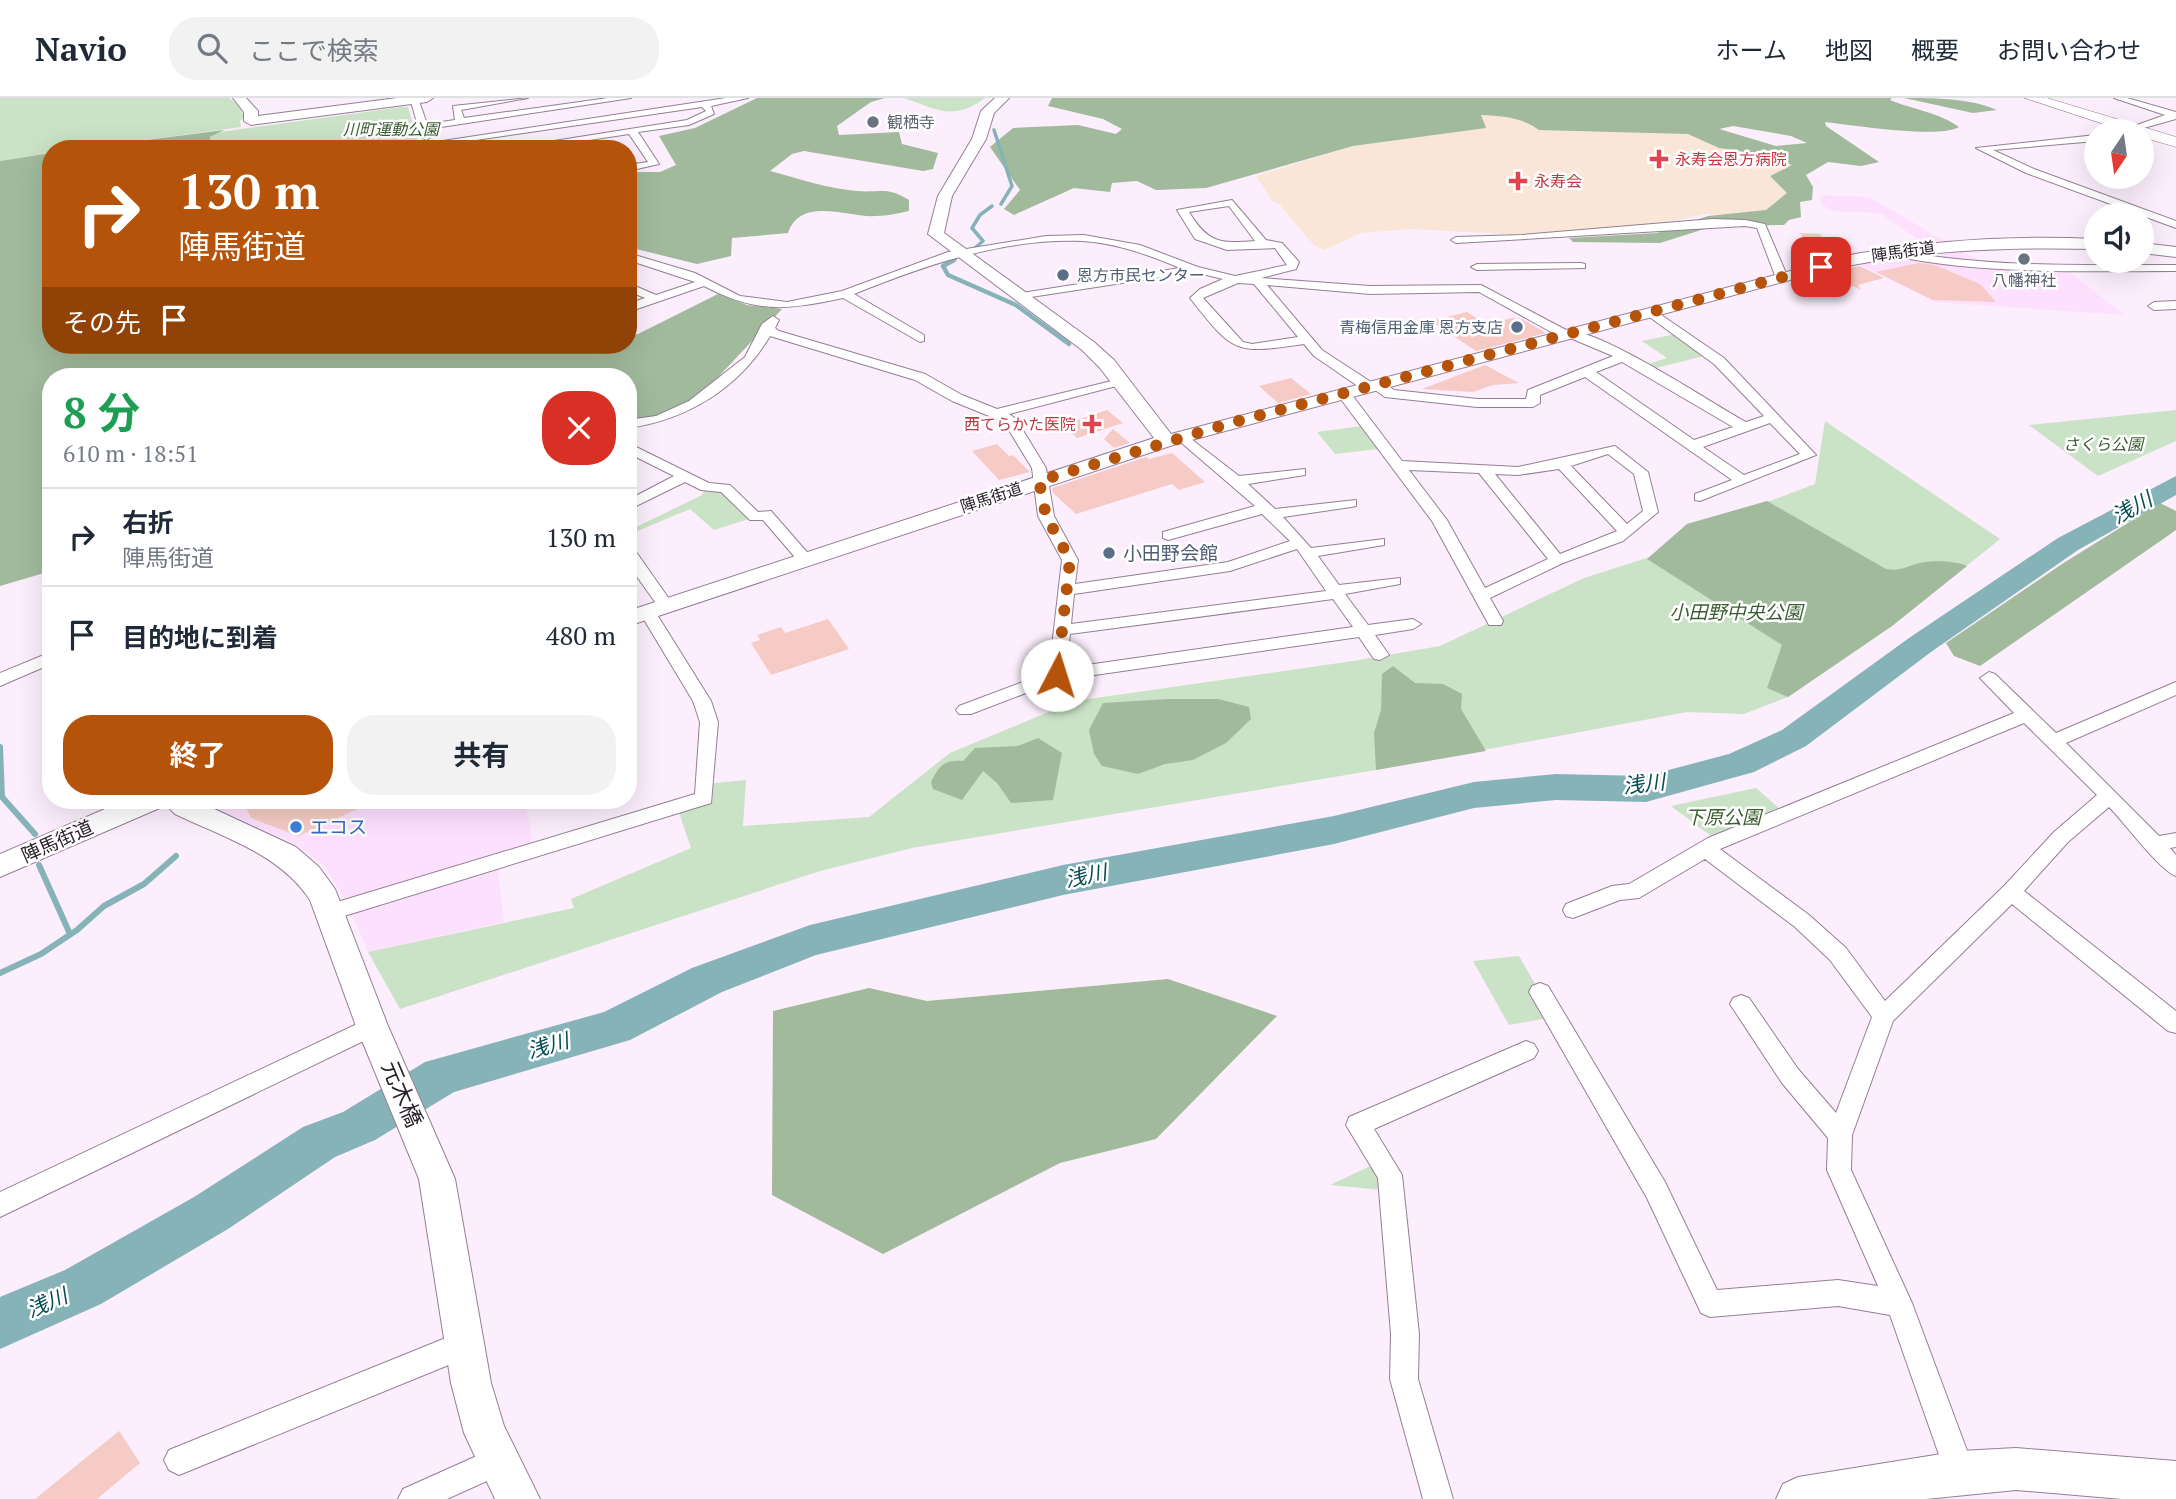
<!DOCTYPE html>
<html lang="ja">
<head>
<meta charset="utf-8">
<style>
	:root { --surface:#fff; --page:#f2f2f3; --text:#1f2937; --muted:#747a83; --line:#e0e1e3; --accent:#b45309 }
	body { margin:0; font-family:"PT Serif","Noto Sans JP",serif; background:var(--page); color:var(--text); height:100vh; display:flex; flex-direction:column; font-size:26px; white-space:nowrap }
	* { box-sizing:border-box; margin:0 }
	p { font-size:23px; color:var(--muted) }
	.icon { flex:none; width:38px; height:38px; fill:none; stroke:currentColor; stroke-width:2; stroke-linecap:round; stroke-linejoin:round }
	.map { position:relative; flex:1; overflow:hidden }
	.sheet { position:absolute; left:42px; top:270px; width:595px; height:441px; display:flex; flex-direction:column; background:var(--surface); border-radius:28px; box-shadow:0 7px 28px #0002 }
	.sheet>* { flex:none }
	.hud { position:absolute; left:42px; top:42px; width:595px; height:214px; border-radius:28px; box-shadow:0 7px 28px #0002; background:#b45309; color:#fff; overflow:hidden }
	.needle { width:46px; rotate:193deg }
	.controls { position:absolute; left:2084px; top:21px; display:grid; gap:14px }
	.controls a { display:grid; place-items:center; width:70px; height:70px; border-radius:50%; background:var(--surface); box-shadow:0 7px 28px #0002; font-size:35px }
	.pin { position:absolute; display:grid; place-items:center; width:60px; height:60px; color:#fff; margin:-30px; border-radius:14px; box-shadow:0 4px 10px #0006 }
	.me { position:absolute; width:77px; margin:-38px; rotate:5deg; stroke-linejoin:round; filter:drop-shadow(0 0 5px #0008) }
	.turn { display:flex; align-items:center; gap:24px; height:147px; padding:0 21px; font-size:32px }
	.turn .icon { width:91px; height:91px; stroke-width:2.5 }
	.turn b { display:block; font-size:49px; line-height:60px }
	.then { display:flex; align-items:center; height:66px; padding:0 21px; background:#0003; gap:14px; font-size:26px }
	.round { display:grid; place-items:center; flex:none; width:74px; height:74px; border-radius:28px; background:var(--page) }
	.headline { display:flex; align-items:center; justify-content:space-between; height:119px; padding:0 21px }
	h1 { font-size:42px; font-weight:700; line-height:52px; color:#1e9e55 }
	.button { display:flex; gap:14px; margin-top:auto; padding:14px 21px }
	.button a { flex:1; height:80px; border-radius:28px; background:var(--accent); color:#fff; font-size:28px; font-weight:700; line-height:80px; text-align:center }
	.button a+a { background:var(--page); color:var(--text) }
	ul { padding:0; list-style:none }
	li { display:flex; align-items:center; gap:21px; height:98px; padding:0 21px; border-top:2px solid var(--line) }
	li div { flex:1 }
	li b { display:block; font-size:26px }
	li em { font-style:normal }
	header { display:flex; align-items:center; gap:42px; box-sizing:border-box; height:98px; padding:0 35px; background:var(--surface); border-bottom:2px solid var(--line) }
	header strong { font-size:33px }
	nav { display:flex; gap:38px; margin-inline-start:auto; font-size:24px }
	.search { width:490px; height:63px; background:var(--page); display:flex; align-items:center; gap:18px; box-sizing:border-box; padding:0 24px; border-radius:28px; color:var(--muted); font-size:26px }
	.map>svg:first-child { display:block }
	.built { fill:#fde0fe }
	.medical { fill:#f9e6d6 }
	.green { fill:#cae2c5 }
	.forest { fill:#a1ba9c; fill-rule:evenodd }
	.lines { fill:none; stroke-linecap:round; stroke-linejoin:round }
	.stream-far2 { stroke:#85b3b7; stroke-width:3.5 }
	.stream-far1 { stroke:#85b3b7; stroke-width:4.5 }
	.stream { stroke:#85b3b7; stroke-width:6 }
	.river { fill:#85b3b7; fill-rule:evenodd }
	.building { fill:#f6cbc5 }
	.street-casing { stroke:#947f95; stroke-width:2 }
	.secondary-casing { stroke:#947f95; stroke-width:2 }
	.primary-casing { stroke:#947f95; stroke-width:1 }
	.street { fill:#fff; fill-rule:evenodd }
	.secondary { fill:#fff; fill-rule:evenodd }
	.primary { fill:#fff; fill-rule:evenodd }
	.route { stroke:#b45309; stroke-width:12; stroke-dasharray:0 21.6 }
	.worship-dot { fill:#6b7280; stroke:#fff; stroke-width:2.5 }
	.health-dot { fill:#e0444e; stroke:#fff; stroke-width:2.5 }
	.service-dot { fill:#5c6f8a; stroke:#fff; stroke-width:2.5 }
	.shop-dot { fill:#3f7fe0; stroke:#fff; stroke-width:2.5 }
	.labels { text-anchor:middle; stroke-width:5; stroke-linejoin:round; paint-order:stroke }
	.far-worship-label { font-size:16px; fill:#5b616d; stroke:#fff; text-anchor:start }
	.far-park-label { font-size:16px; font-style:italic; fill:#3a5d31; stroke:#fff }
	.far-health-label { font-size:16px; fill:#be3a42; stroke:#fff; text-anchor:start }
	.far-street-label { font-size:16px; fill:#2a222b; stroke:#fff }
	.far-service-label { font-size:16px; fill:#4e5e75; stroke:#fff; text-anchor:start }
	.service-label { font-size:19px; fill:#4e5e75; stroke:#fff; text-anchor:start }
	.park-label { font-size:19px; font-style:italic; fill:#3a5d31; stroke:#fff }
	.shop-label { font-size:19px; fill:#366cbe; stroke:#fff; text-anchor:start }
	.street-label { font-size:19px; fill:#2a222b; stroke:#fff }
	.water-label { font-size:21px; font-style:italic; fill:#034c51; stroke:#fff }
	.near-street-label { font-size:23px; fill:#2a222b; stroke:#fff }
</style>
</head>
<body>
<header>
<strong>Navio</strong>
<div class="search"><svg class="icon" aria-label="search" viewBox="0 0 24 24"><circle cx="10" cy="10" r="6"/><path d="M15 15l6 6"/></svg>ここで検索</div>
<nav><a>ホーム</a><a>地図</a><a>概要</a><a>お問い合わせ</a></nav>
</header>
<div class="map">
<svg width="2176" height="1401" viewBox="0 0 2176 1401">
	<rect width="100%" height="100%" fill="#fceefd"/>
	<path class="built" d="M1820,97l49,2 115,67 84,7 56,44 -189,-13 -78,-39 46,-4 45,1 -68,-47 -50,-2 -9,-8z
		M208,702h308l11,10 7,42 -37,11 7,59 -136,30 -19,-46 -24,-39 -28,-22 -87,-39z"/>
	<path class="medical" d="M1480,17l26,1 21,5 12,9 177,-3 56,20 31,17 -35,12 18,9 6,11 -16,20 -71,-2 -59,13 -9,-2 -114,10 -112,-6 -50,4 -36,17 -11,-5 -36,-42 -6,-2 -16,-25 97,-30 133,-18z"/>
	<path class="green" d="M0,0h229l11,8 4,12 -4,3 1,6 -165,22h-25v4l-51,8z
		M904,0h81c-33,24 -48,11 -81,0z
		M402,9h6l12,42h-209l-1,-12 10,-5z
		M1676,236l28,22 -56,14 -6,-4 25,-8 -25,-17z
		M2176,312v31l-78,35 -69,-51z
		M1825,323l175,118 -108,87 -104,71 -44,17 -57,-2 -311,58 -464,78 -92,23 -420,138 -32,-57 206,-44 -3,-9 120,-51 -14,-41 27,-9 2,-14 40,-4 -3,46 126,-9 81,-64 125,-52 278,-40 87,-15 144,-68 69,-22 34,-32 83,-23 45,-17z
		M1361,328l18,23 -44,5 -18,-22z
		M706,389l19,1 30,29 -41,13 -24,-21 -62,26v-4l74,-36z
		M1756,690l31,27 -68,27 -48,-36z
		M1519,858l35,61 -45,8 -36,-64z
		M1381,1063l11,30 -62,-6z"/>
	<path class="forest" d="M757,0h128l-14,4 -34,24 2,9 60,-3 3,12 36,9 -5,16 -10,2 -119,-20 -12,3 -22,17c27,7 59,18 87,20 23,2 30,-5 52,9v11c-10,2 -22,5 -33,5 -27,2 -75,-21 -88,17l-56,5 -1,18 -34,8 -69,-17v-75h32l16,-7 -17,-29 36,-8z
		M1052,0h840l-2,2c22,9 50,13 69,27 -20,12 -107,-2 -134,-5l1,4 53,36 -18,4 -33,-4 -22,13 7,12 -1,13 -12,2 1,15 -12,3 -5,5 -70,1 -54,17 -87,-1 -4,-4 88,-5 51,-17 58,-6 21,-17 -17,-17 22,-11 -27,-10 -46,-7 -31,-14 -149,-4c-18,-13 -36,-14 -58,-15l5,13 -133,18 -147,42 -50,2 -19,-9 -25,2 -2,9 -36,-4 -60,27 -10,-6 16,-19 -30,-43 23,-19 65,-3 38,9 6,-5 -19,-10 -55,-13zM1733,28l58,10 16,7 -31,3 -57,-17z
		M1904,0c30,0 66,0 93,12l-24,3z
		M224,32l-14,7 1,12h-135z
		M51,55v192h427l28,9 60,-9h62v-10l10,-1 80,-40 29,11 35,4 -93,99 -61,15v-47h-577v195l-51,15v-425z
		M1767,403l119,68c15,3 20,-3 34,-6 13,-3 36,-2 47,3l-75,60 -104,71 -21,-9 15,-43 -135,-86 40,-35z
		M2160,405l16,8v19l-7,5 -189,131 -26,-10 -8,-13 116,-79z
		M1393,568l22,17 28,1 19,10 -1,15 25,42 -110,19 -2,-37 7,-23 1,-36z
		M1169,601h49l31,8 2,12 -25,24 -33,17 -28,4 -27,10 -36,-8 -8,-12 -5,-24 14,-27z
		M1038,640l24,15 -9,47 -42,3 -14,-20 -14,-12 -21,29 -29,-11 -2,-7c8,-16 13,-23 32,-21l12,-13 43,-2z
		M1168,881l109,37 -121,123 -96,24 -177,91 -111,-59 1,-184 96,-23 58,13z"/>
	<g class="lines">
		<path class="stream-far2" d="M994,32l18,56 -11,18
			M974,151l9,-8 -11,-13 8,-13 12,-9
			M951,164l4,-3"/>
		<path class="stream-far1" d="M954,162l-11,6 5,9 68,30 53,39"/>
		<path class="stream" d="M0,649l2,50 33,37
			M39,767l31,69
			M0,875l41,-19 36,-24 27,-24 40,-22 32,-28"/>
		<path class="river" d="M2176,378v19l-98,55 -147,102 -125,94 -52,26 -108,30 -90,-2 -82,8 -140,36 -271,51 -247,60 -94,37 -92,48 -176,52 -79,48 -40,17 -107,72 -127,75 -101,45v-52l65,-27 129,-73 109,-70 40,-15 82,-50 179,-50 88,-44 118,-43 253,-60 271,-49 140,-34 82,-8 90,2 83,-22 53,-24 127,-92 149,-100z"/>
	</g>
	<path class="building" d="M1800,135l20,1 17,22 -18,5z
		M1918,165l17,2 45,19 16,18 -63,-2 -57,-28z
		M1860,168l24,12 -26,7 3,5 -35,-17z
		M1467,214l19,12 27,-6 9,1 24,14 -70,18 -45,-30z
		M1485,267l34,18 -26,2 -20,7 -51,-3z
		M1291,280l20,16 -33,9 -19,-17z
		M1107,312l16,13 -46,15 -15,-13z
		M1113,331l17,14 -16,5 -10,-9z
		M997,346l12,12 4,-1 17,17 -31,8 -27,-29z
		M1172,355l33,29 -26,8 -7,-6 -96,30 -23,-21 -1,-5 94,-31 3,2z
		M828,521l21,30 -78,26 -20,-32 9,-3 -3,-5 24,-8 4,6z
		M242,702h136l-80,36 -47,-18z
		M119,1333l21,32 -43,36h-62z"/>
	<g class="lines">
		<g class="street-casing">
			<path id="street" d="M410,0h8l9,26 28,-4 -2,-14 75,-8 -67,12 3,8 144,-20h23l-203,31 3,8 -5,3 -5,-3z
				M726,0h22l-37,8 3,8 -25,11 -51,7 21,32 -31,7v-6l20,-3 -19,-28 -99,15h-26l183,-29 19,-9 -4,-4 -274,40 -5,-3z
				M2114,0h13l49,14v7l-43,12h-13l45,-16z
				M2096,37v6l-103,9 41,19 142,52v7l-150,-55 -50,-25z
				M1232,102l34,40 16,3 17,19 -3,7 -35,9 109,8 111,-1 87,46c31,-3 145,73 178,91l18,-6 -50,-52 -70,-51 10,-3 70,48 92,97 -116,46 -5,-1v-6l37,-14 -147,-103 -45,18v8l-7,4h-56l-92,-10 -10,-7 -10,1 -51,-35 -10,-12c-69,10 -70,10 -114,-46l10,-9 23,-10 -29,-7 -176,27 -2,-2 6,-4 158,-25c-31,-13 -64,-25 -98,-27 -79,-3 -156,24 -228,53l70,41v6l-4,1 -77,-44c-57,12 -85,16 -139,-12l-76,26v-8l17,-6 -17,-7v-8l28,12 39,-13 -67,-22v-7l67,20 45,23 47,6 55,-11 106,-39 98,-16 38,-1 56,10 58,22 37,9 52,-11 -12,-17 -48,2 -32,-11 -18,-29zM1229,108l26,35c-35,3 -47,2 -66,-29zM1238,185l16,1 44,53 -46,7 -9,-2 -40,-44zM1267,187l103,9 109,-2 83,46h8l43,18 -85,34 -2,9h-49l-83,-9 -10,-7 -10,1 -52,-34zM1622,264l111,65 -39,13 -98,-68zM1770,325l30,31 -56,21 -41,-28z
				M1713,121l32,1 20,4 23,54 -2,2 -10,-2 -19,-50 -12,-2 -289,17 -5,-3 5,-3 66,-2z
				M1890,151c93,19 192,16 286,16v6c-91,0 -202,4 -290,-17l-2,-2z
				M1581,165l4,1v4l-108,2 -6,-3 6,-3z
				M2176,203v8l-22,1 -6,-4 6,-4z
				M773,218l6,4 -4,8 4,3 146,43 37,21 35,14 127,-31v6l-115,30 7,5 30,49 8,48 24,44 -3,24 153,-22 62,-21 -28,-27 -94,26 -5,-2v-6l92,-26 -78,-67v-6l5,-1 57,44 66,-7v6l-57,9 27,25 81,-9v6l-5,1 -68,10 28,31 73,-9v6l-66,11 21,29 61,-7v6l-55,10 23,31 45,-6 8,5 -8,5 -38,6 14,20 -9,5 -6,-1 -15,-22 -299,43 -89,34h-12l-3,-4 3,-4 90,-34 13,-112 -24,-44 -6,-48 -28,-46 -52,-21 -37,-21 -145,-44c-31,52 -83,84 -142,92v-8l28,-4 33,-15 56,-44 17,-33zM1297,451l29,42 -255,33 3,-30 156,-23zM1333,501l20,28 -287,41 4,-34z
				M1344,292l5,1 53,70 116,6 97,-21 33,26 10,40 -35,29 -60,22 -73,35 13,23 -2,4h-12l-57,-104 -95,-127zM1608,356l26,20 9,37 -16,13 -56,-58zM1559,371l58,62 -57,23 -65,-80 23,1zM1409,372l70,3 69,86 -63,29 -38,-68z
				M628,345l81,40 21,2 28,27 13,-1 42,48 -2,3h-12l-36,-42h-13l-29,-28 -20,-2 -16,-8 -57,28v-10l46,-24 -46,-23z
				M628,449l6,2 38,54v6h-12l-32,-45z
				M648,510l8,5 55,88 7,21 -7,81 -380,117 -7,-2 -3,-6 3,-6 371,-112 5,-72 -7,-21 -53,-88z
				M51,554v12l-51,22v-13z
				M1989,574l6,2 61,59 120,-51v13l-110,48 93,93 17,-3v14l-6,1 6,7v21c-17,-6 -51,-53 -67,-69l-41,35 -44,49 152,120v22l-8,-2 -156,-127 -119,117 -41,114 -1,35 61,133 63,169 -5,10 -10,5 -10,-5 -5,-10 -55,-157 -52,-9 -128,11 -9,-4 -54,-115 -118,-206 3,-6 8,-3 8,3 117,196 52,108 121,-10 40,6 -51,-116 1,-32 -46,-55 -52,-79 3,-6 8,-3 8,3 49,71 38,44 36,-96 -42,-57 -35,-33 -90,-68 -66,39 -19,2 -47,18 -7,-2 -3,-6 3,-6 46,-18 17,-2 79,-46 306,-125 -34,-35zM2024,625l73,72 -43,37 -50,54 -119,115 -39,-53 -37,-33 -89,-66z
				M372,919l8,2 3,7 -3,7 -380,184v-25z
				M1526,943l8,3 4,7 -4,7 -160,71 28,46 17,159 -1,45 35,120h-30l-33,-120 1,-45 -13,-156 -32,-53 3,-8z
				M463,1233l10,4 4,10 -4,10 -294,120 -10,-5 -5,-10 5,-10z
				M499,1348l10,5 5,10 -5,10 -62,28h-49l5,-10z"/>
		</g>
		<g class="secondary-casing">
			<path id="secondary" d="M233,0h13l12,13v5l139,-18h36l-6,4 -176,23 -7,-4v-9z
				M995,0h14l-15,15 -8,26 -34,57 -8,37 150,109 20,18 57,74 684,-180c80,-14 160,-19 241,-15v10c-93,-2 -181,1 -272,22l-651,174 -545,181v-15l526,-173 -54,-70 -18,-18 -154,-116 10,-38 34,-57 9,-28z
				M2142,145l34,4v10l-34,-4z
				M126,702h69l101,47 23,20 16,22 53,137 67,153 36,204 13,43 36,73h-45l-31,-66 -13,-50 -32,-204 -63,-153 -46,-126c-30,-46 -87,-63 -135,-86l-11,-11 -2,4 -162,70v-23z
				M2016,1350l160,13v38h-54l-106,-9 -90,9h-150l7,-15 15,-7 162,-26z"/>
		</g>
		<g class="primary-casing">
			<path id="primary" d="M2025,0h22l129,39v10l-34,-10v-6h-17z"/>
		</g>
		<use href="#street" class="street"/>
		<use href="#secondary" class="secondary"/>
		<use href="#primary" class="primary"/>
	</g>
	<g class="lines">
		<path class="route" d="M1057,577l13,-115 -24,-44 -7,-35 188,-57 594,-157"/>
	</g>
	<g class="worship-dot">
		<circle cx="873" cy="24" r="7"/>
		<circle cx="2024" cy="161" r="7"/>
	</g>
	<g class="health-dot">
		<path d="M1655.5 50.5h7v7h7v7h-7v7h-7v-7h-7v-7h7z"/>
		<path d="M1514.5 72.5h7v7h7v7h-7v7h-7v-7h-7v-7h7z"/>
		<path d="M1088.5 315.5h7v7h7v7h-7v7h-7v-7h-7v-7h7z"/>
	</g>
	<g class="service-dot">
		<circle cx="1063" cy="177" r="7"/>
		<circle cx="1517" cy="229" r="7"/>
		<circle cx="1109" cy="455" r="7"/>
	</g>
	<circle class="shop-dot" cx="296" cy="729" r="7"/>
	<g class="labels">
		<g class="far-worship-label">
			<text x="887" y="30">観栖寺</text>
			<text x="2024" y="188" text-anchor="middle">八幡神社</text>
		</g>
		<g class="far-park-label">
			<text x="391" y="37">川町運動公園</text>
			<text x="2103" y="352">さくら公園</text>
		</g>
		<g class="far-health-label">
			<text x="1675" y="67">永寿会恩方病院</text>
			<text x="1534" y="89">永寿会</text>
			<text x="1076" y="332" text-anchor="end">西てらかた医院</text>
		</g>
		<g class="far-street-label">
			<text transform="translate(1903 153) rotate(-8)" y="6">陣馬街道</text>
			<text transform="translate(991 399) rotate(-18)" y="6">陣馬街道</text>
		</g>
		<g class="far-service-label">
			<text x="1077" y="183">恩方市民センター</text>
			<text x="1503" y="235" text-anchor="end">青梅信用金庫 恩方支店</text>
		</g>
		<g class="service-label">
			<text x="1123" y="462">小田野会館</text>
		</g>
		<g class="park-label">
			<text x="1736" y="521">小田野中央公園</text>
			<text x="1723" y="726">下原公園</text>
		</g>
		<g class="shop-label">
			<text x="310" y="736">エコス</text>
		</g>
		<g class="street-label">
			<text transform="translate(57 743) rotate(-24)" y="7">陣馬街道</text>
		</g>
		<g class="water-label">
			<text transform="translate(2132 410) rotate(-29)" y="7">浅川</text>
			<text transform="translate(1644 686) rotate(-6)" y="7">浅川</text>
			<text transform="translate(1086 778) rotate(-11)" y="7">浅川</text>
			<text transform="translate(548 948) rotate(-16)" y="7">浅川</text>
			<text transform="translate(47 1205) rotate(-23)" y="7">浅川</text>
		</g>
		<g class="near-street-label">
			<text transform="translate(402 996) rotate(67)" y="8">元木橋</text>
		</g>
	</g>
</svg>
<div class="controls">
<a><svg class="needle" viewBox="-14 -14 28 28"><path d="M0-13l5 13h-10z" fill="#e53935"/><path d="M0 13l5-13h-10z" fill="#747a83"/></svg></a>
<a><svg class="icon" aria-label="sound" viewBox="0 0 24 24"><path d="M4 9h4l5-4v14l-5-4H4zM17 9q2 3 0 6"/></svg></a>
</div>
<div class="pin" style="left:1821px;top:169px;background:#d93025"><svg class="icon" aria-label="arrive" viewBox="0 0 24 24"><path d="M6 21V4h12l-3 4 3 4H6"/></svg></div>
<svg class="me" style="left:1057px;top:577px" viewBox="-20 -20 40 40"><circle r="19" fill="#fff"/><path d="M0-13L10 11 0 6-10 11z" fill="#b45309"/></svg>
<div class="hud">
<div class="turn"><svg class="icon" aria-label="right" viewBox="0 0 24 24"><path d="M7 20v-9h11M14 6l5 5-5 5"/></svg><div><b>130 m</b>陣馬街道</div></div>
<div class="then">その先<svg class="icon" aria-label="arrive" viewBox="0 0 24 24"><path d="M6 21V4h12l-3 4 3 4H6"/></svg></div>
</div>
<section class="sheet">
<div class="headline"><div><h1>8 分</h1><p>610 m · 18:51</p></div><a class="round" style="background:#d93025;color:#fff"><svg class="icon" aria-label="close" viewBox="0 0 24 24"><path d="M6 6l12 12M18 6L6 18"/></svg></a></div>
<ul>
<li><svg class="icon" aria-label="right" viewBox="0 0 24 24"><path d="M7 20v-9h11M14 6l5 5-5 5"/></svg><div><b>右折</b><p>陣馬街道</p></div><em>130 m</em></li>
<li><svg class="icon" aria-label="arrive" viewBox="0 0 24 24"><path d="M6 21V4h12l-3 4 3 4H6"/></svg><div><b>目的地に到着</b></div><em>480 m</em></li>
</ul>
<div class="button"><a>終了</a><a>共有</a></div>
</section>
</div>
</body>
</html>
